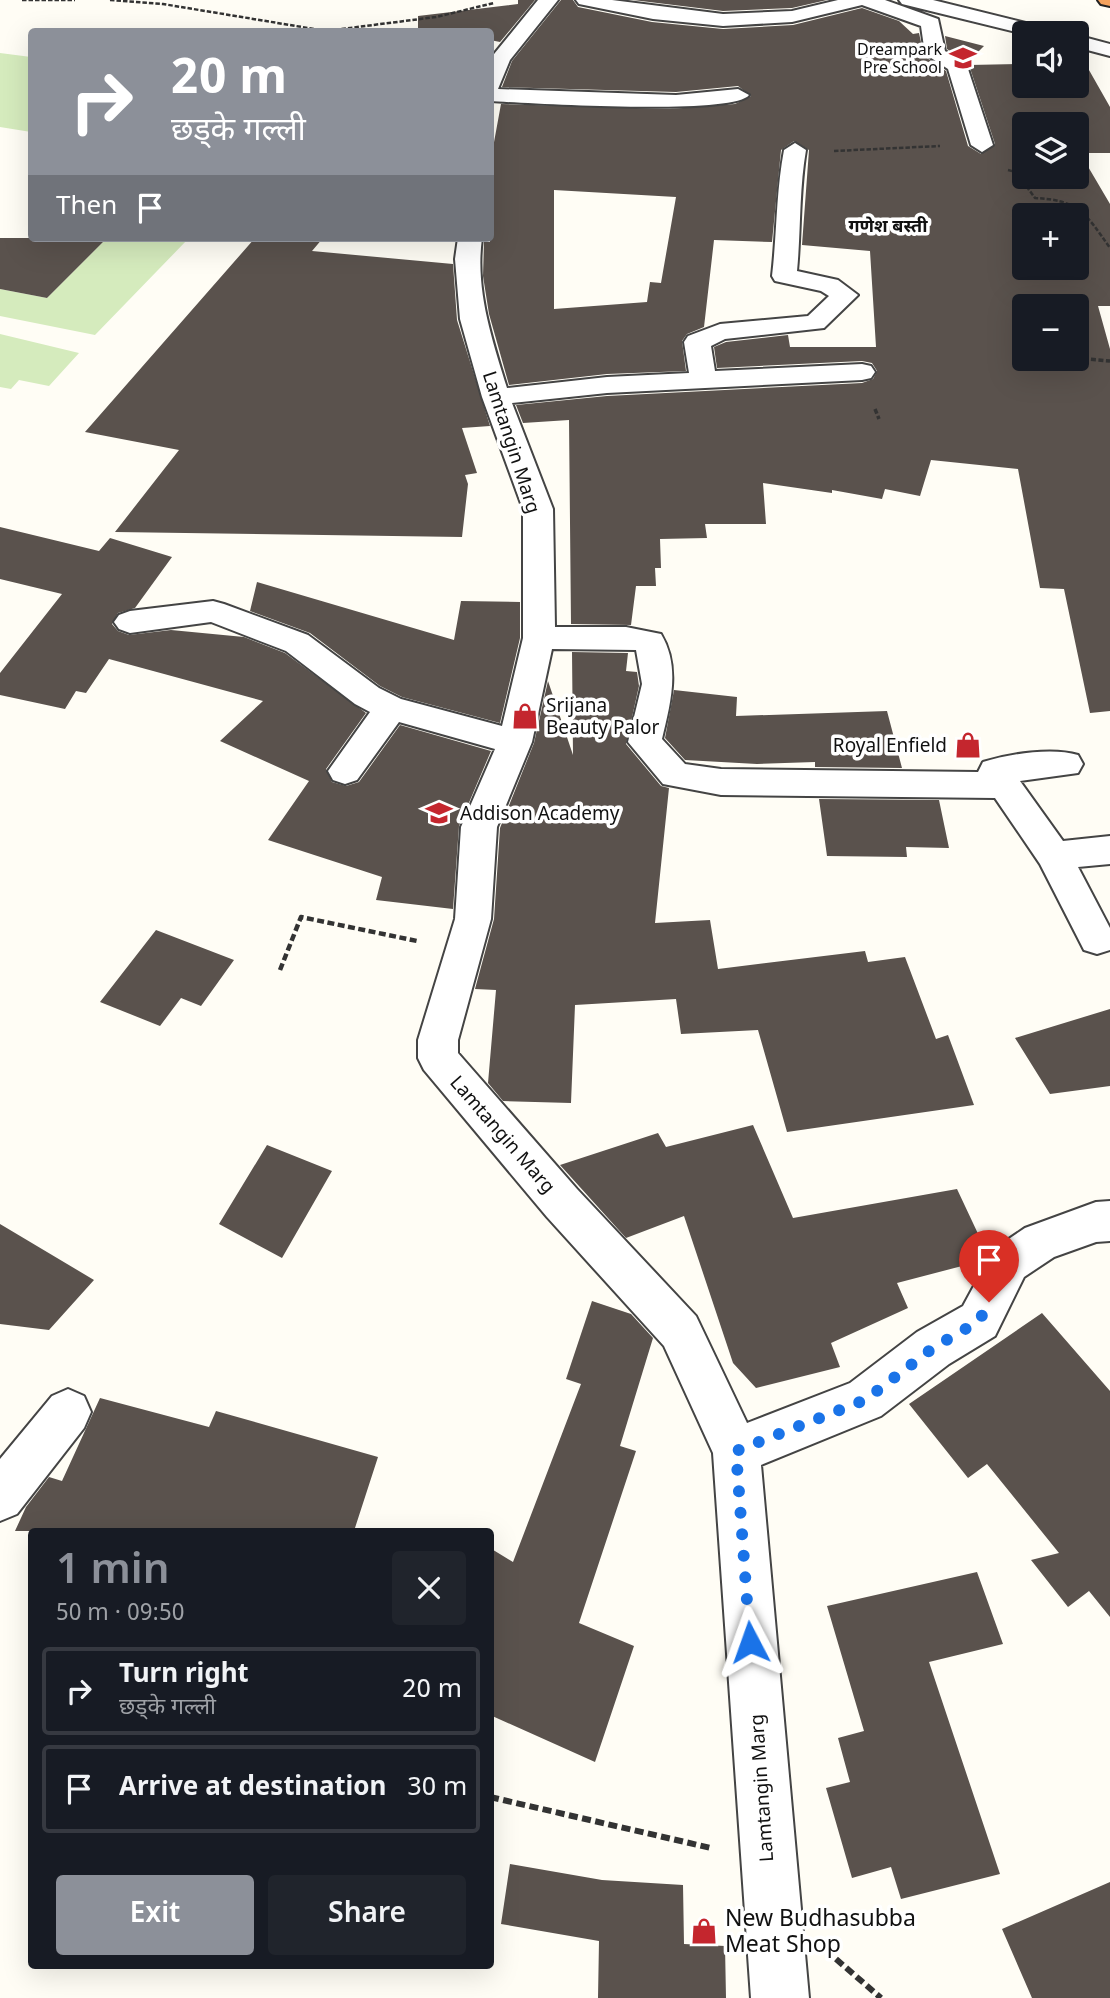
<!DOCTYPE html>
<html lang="en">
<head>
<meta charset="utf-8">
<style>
	:root { --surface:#171b24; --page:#20242c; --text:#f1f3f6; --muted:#9ea1a6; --line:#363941; --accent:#8c9099 }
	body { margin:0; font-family:Georgia,"Noto Sans Devanagari",serif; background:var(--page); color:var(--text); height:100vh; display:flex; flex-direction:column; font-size:26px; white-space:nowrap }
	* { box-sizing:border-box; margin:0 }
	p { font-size:23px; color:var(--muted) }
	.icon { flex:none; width:38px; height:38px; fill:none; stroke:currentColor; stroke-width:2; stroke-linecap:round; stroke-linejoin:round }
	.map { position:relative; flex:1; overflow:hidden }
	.sheet { position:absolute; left:28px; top:1528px; width:466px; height:441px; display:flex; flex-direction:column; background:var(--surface); border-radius:7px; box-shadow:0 7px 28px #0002 }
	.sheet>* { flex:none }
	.guide { position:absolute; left:28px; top:28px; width:466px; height:214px; border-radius:7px; box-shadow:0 7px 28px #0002; background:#8c9099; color:#fff; overflow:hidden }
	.controls { position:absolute; left:1012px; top:21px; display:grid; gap:14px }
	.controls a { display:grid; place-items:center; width:77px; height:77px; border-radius:7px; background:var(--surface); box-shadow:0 7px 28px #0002; font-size:35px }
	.pin { position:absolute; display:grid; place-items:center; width:60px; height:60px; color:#fff; margin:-72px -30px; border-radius:50% 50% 50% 0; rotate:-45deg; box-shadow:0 0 7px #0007 }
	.pin .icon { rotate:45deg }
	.me { position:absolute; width:77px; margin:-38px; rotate:356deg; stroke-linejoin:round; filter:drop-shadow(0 0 5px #0008) }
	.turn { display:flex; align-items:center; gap:24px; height:147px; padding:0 28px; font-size:32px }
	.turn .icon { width:91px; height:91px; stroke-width:2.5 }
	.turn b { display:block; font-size:49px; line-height:60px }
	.then { display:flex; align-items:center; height:66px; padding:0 28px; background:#0003; gap:14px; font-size:26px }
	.round { display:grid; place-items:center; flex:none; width:74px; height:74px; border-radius:7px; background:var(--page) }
	.overview { display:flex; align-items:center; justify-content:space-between; height:119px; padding:0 28px }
	h1 { font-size:42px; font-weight:600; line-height:52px; color:var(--accent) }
	.cta { display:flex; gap:14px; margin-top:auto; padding:14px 28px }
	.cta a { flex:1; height:80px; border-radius:7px; background:var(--accent); color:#fff; font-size:28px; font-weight:600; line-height:80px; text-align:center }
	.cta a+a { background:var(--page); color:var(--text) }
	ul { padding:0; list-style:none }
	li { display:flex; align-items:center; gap:21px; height:88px; margin:0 14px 10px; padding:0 14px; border:4px solid var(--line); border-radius:7px }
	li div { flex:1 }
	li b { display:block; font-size:26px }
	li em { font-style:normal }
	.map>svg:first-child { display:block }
	.green { fill:#d5ebbd }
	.building { fill:#5a524d; fill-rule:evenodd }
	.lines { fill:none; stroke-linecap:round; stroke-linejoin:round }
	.minor-casing { stroke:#444; stroke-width:4 }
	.highway-casing { stroke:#222; stroke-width:4 }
	.path-far3 { stroke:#333; stroke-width:2.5; stroke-dasharray:4.5 2; stroke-linecap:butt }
	.path-far2 { stroke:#333; stroke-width:3.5; stroke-dasharray:5 2.5; stroke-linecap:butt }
	.path-far1 { stroke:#333; stroke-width:4.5; stroke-dasharray:7 3.5; stroke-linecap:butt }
	.path { stroke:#333; stroke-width:6; stroke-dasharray:9 4.5; stroke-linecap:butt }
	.minor { fill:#fff; fill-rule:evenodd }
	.highway { fill:#f5a25d; fill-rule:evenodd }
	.route { stroke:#1a73e8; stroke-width:12; stroke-dasharray:0 21.6 }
	.labels { text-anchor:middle; stroke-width:7; stroke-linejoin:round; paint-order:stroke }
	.far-poi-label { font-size:16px; fill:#111; stroke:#fff; text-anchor:end }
	.far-neighbourhood-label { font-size:18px; font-weight:bold; fill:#111; stroke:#fff }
	.street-label { font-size:19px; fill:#111; stroke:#fff }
	.poi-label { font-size:19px; fill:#111; stroke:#fff; text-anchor:start }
	.near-poi-label { font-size:23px; fill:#111; stroke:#fff; text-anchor:start }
</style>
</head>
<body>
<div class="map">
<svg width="1110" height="1998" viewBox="0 0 1110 1998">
	<rect width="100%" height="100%" fill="#fffdf5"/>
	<path class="green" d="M0,53l31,4v75l-31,-5z
		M107,238h82l-94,97 -95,-19v-27l47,9z
		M0,334l79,19 -30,33 -30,-6 -8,9 -11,-2z"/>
	<path class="building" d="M518,0h17l-35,42 -10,-2v-8h-50l-22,-4v-12l100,-12z
		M561,0h12l5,7 74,15 71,7 70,-4 69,-17 37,13 14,13 6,-1 5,23 22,15 22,75 13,8 14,-10 -26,-79 55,-1v22h52v-23h9l25,44v46h-30l30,51v102h-12l12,43v362l-20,2 -26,-124 -24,-1 -22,-119 -87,-9 -11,36 -35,-7 -3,10 -50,-9v3l-69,-10 3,41h-61l2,14 -47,1 1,29h-6l1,18h-20l-5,39 -60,-1 -2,-204 -46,3 -7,-18 91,-9 255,-13 11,-4 4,-8 -5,-8 -10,-2 -145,7 -3,-21 12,-5 62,-7 2,12h86l-6,-96 -68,-6 7,-95 -15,-9 -13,9 -9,92 -58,-2 -10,87 -17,7 -5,7 4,30 -79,3 -98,11 -20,-71 -6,-38 1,-34h6v-78l11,-60 169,5 65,-5 16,-8 -13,-10 -62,6 -174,-5 10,-26zM1024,124h52v53h-52zM554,190l122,7 -15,86 -11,-1 -3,20 -93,7zM1024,215h52v53h-52zM1024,306h52v53h-52z
		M633,0h194l-35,8 -69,3z
		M945,36l39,10 -17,17 -20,-14z
		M0,238h107l-60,60 -47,-9z
		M255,238h68l-11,13 141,13 4,56 33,106 -28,2 15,45 -12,2 3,9 -6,53 -347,-5 64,-82 -94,-18z
		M0,527l99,24 11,-13 62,19 -37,51 -17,5 -6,11 6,7 11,4 42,-5 73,7 41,16 81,60 -40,56 6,13 14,4 13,-4 41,-57 91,26 -32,75 -6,83 -77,-9 6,-23 -114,-37 41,-59 -89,-40 43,-40 -154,-42 -23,34 -10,-2 -11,18 -65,-14v-22l62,-79 -62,-15z
		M257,582l197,58 7,-39 59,1v36l-20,85 -98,-26 -22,-11 -70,-53 -60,-22z
		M572,652l56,1 -2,18 11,1 2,14 -13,58 35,42 8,2 -14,135 55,-3 8,49 147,-18 3,11 37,-5 31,82 12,-4 26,70 -187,27 -29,-102 -77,4 -5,-35 -101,6 -4,98 -68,-2 -15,-18 8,-93 -21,-1 19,-70 6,-91 34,-85 14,-62 25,74z
		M674,690l63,7 -1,19 151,-5 15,57 -87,-1v-5l-58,2 -72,-4 -20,-22z
		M819,799l120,1 10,48 -43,-1 1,10 -80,-1z
		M156,930l78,30 -33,46 -20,-8 -21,28 -60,-24z
		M1110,1009v77l-60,8 -35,-56z
		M753,1125l40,93 164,-29 31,66 -3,5 -88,23 11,25 -77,35 9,24 -84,21 -23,-25 -49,-147 -58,22 -66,-73 98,-32 8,14z
		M267,1145l65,26 -50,87 -63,-34z
		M0,1224l94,56 -45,50 -49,-6z
		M592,1301l39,13 22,24 -33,108 16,5 -57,172 55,23 -39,116 -105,-47v-167l23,14 68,-178 -15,-5z
		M1042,1313l68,78v226l-21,-26 -21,16 -37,-47 28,-7 -72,-89 -19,14 -59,-74z
		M100,1398l109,29 7,-16 162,46 -24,74h-339l11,-24 23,-30 13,4z
		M977,1572l26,72 -74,18 71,212 -99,25 -10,-32 -39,11 -26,-90 24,-6 -12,-44 26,-7 -37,-125z
		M510,1864l92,16 81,5 1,59 41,2 1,52h-128l1,-57 -98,-17z
		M1110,1882v116h-78l-30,-69z"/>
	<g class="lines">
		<g class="minor-casing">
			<path id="minor" d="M538,0h20l-48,60 -12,29 178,6 62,-6 11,6c-15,21 -224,8 -259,6v-42z
				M576,0h36l111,14 69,-3 46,-11h47l53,19 7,32 22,15 26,79 -11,7 -11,-7 -23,-76 -23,-15 -4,-28 -59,-21 -70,17 -69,4 -70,-7 -74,-15z
				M899,0h34l117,29 3,4 -29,1 -122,-30z
				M1076,35l34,9v12l-34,-9z
				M795,143l11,7c-7,40 -5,80 -9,121l41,9 20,15 -34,33 -99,11 -14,7 4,25 147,-7 9,2 4,6 -4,6 -9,2 -255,13 -95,10 41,106 2,118h71l35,7c20,33 9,71 1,105l23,25 36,5 257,3 5,-10c26,-8 69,-15 95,-7l5,9 -5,9 -58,8 43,60 47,-5v28l-32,3 32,61v22l-13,4 -13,-4 -44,-86 -45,-66 -274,-3 -58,-11 -35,-42 14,-58 -6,-34 -84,-1 -20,93 -35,85 -6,92 -33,121v13l119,136 119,127 51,107 103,-40 67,-51 46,-26 31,-57 31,-21 71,-26 14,-1v40l-14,1 -42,15 -30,20 -29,59 -46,28 -68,52 -120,49 48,533h-58l-38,-545 -49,-107 -117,-129 -123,-147 -6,-12v-18l37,-121 6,-92 34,-78 -96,-27 -42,58 -12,4 -12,-4 -5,-9 42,-59 -15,-8 -69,-53 -75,-29 -81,11 -11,-4 -5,-7 5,-7 11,-4 83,-10 11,3 84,31 71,53 22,11 101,27 21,-88v-129l-41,-112 -22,-78 -5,-60 3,-21h24c-7,52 10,101 25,150l100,-11 82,-4 -5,-31 4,-6 32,-12 88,-8 21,-20 -8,-5 -46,-10 -3,-5c5,-42 4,-84 12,-126z
				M68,1389l16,7 7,16 -7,16 -67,86 -17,7v-62l52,-63z"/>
		</g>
		<g class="highway-casing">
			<path id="highway" d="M1098,0h12v6l-9,-2z"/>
		</g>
		<path class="path-far3" d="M22,0h53
			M110,0l53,4 163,27 110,-14 58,-14
			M834,151l106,-5
			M1008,170l8,2 19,26c44,2 51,16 75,50"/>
		<path class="path-far2" d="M1076,358l34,3
			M875,409l4,10"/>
		<path class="path-far1" d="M280,970l21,-53 116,24"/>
		<path class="path" d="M490,1797l221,51
			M836,1959l45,39"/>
		<use href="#minor" class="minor"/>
		<use href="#highway" class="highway"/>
	</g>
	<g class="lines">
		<path class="route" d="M750,1642l-14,-191 129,-51 68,-52 46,-27 10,-19"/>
	</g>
	<defs>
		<g id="school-bare" transform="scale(2.1)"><path d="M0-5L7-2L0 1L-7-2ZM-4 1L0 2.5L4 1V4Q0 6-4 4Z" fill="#c4262e" stroke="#fff" stroke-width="2.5" paint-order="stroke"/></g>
		<g id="shop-bare" transform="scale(2.1)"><path d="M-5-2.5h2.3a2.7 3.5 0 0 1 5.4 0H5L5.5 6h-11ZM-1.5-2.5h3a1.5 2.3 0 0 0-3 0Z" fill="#c4262e" stroke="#fff" stroke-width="2.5" paint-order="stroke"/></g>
	</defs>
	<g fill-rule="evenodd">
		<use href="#school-bare" x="963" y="58"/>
		<use href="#shop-bare" x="525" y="716"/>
		<use href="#shop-bare" x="968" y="745"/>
		<use href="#school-bare" x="439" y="813"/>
		<use href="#shop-bare" x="704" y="1931"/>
	</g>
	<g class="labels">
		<g class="far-poi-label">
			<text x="942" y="55">Dreampark<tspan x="942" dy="18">Pre School</tspan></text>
		</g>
		<g class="far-neighbourhood-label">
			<text x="888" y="232">गणेश बस्ती</text>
		</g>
		<g class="street-label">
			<text transform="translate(512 442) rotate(72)" y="7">Lamtangin Marg</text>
			<text transform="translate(503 1134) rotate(49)" y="7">Lamtangin Marg</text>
			<text transform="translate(761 1788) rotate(-94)" y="7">Lamtangin Marg</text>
		</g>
		<g class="poi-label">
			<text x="546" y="712">Srijana<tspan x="546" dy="22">Beauty Palor</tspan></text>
			<text x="947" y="752" text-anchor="end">Royal Enfield</text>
			<text x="460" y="820">Addison Academy</text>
		</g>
		<g class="near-poi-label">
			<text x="725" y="1926">New Budhasubba<tspan x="725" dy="26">Meat Shop</tspan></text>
		</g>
	</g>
</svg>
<div class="controls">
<a><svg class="icon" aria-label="sound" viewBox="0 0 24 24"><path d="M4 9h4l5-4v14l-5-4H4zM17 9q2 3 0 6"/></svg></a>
<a><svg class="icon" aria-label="layers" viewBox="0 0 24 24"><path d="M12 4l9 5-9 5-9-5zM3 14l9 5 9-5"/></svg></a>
<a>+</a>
<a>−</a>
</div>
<div class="pin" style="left:989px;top:1302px;background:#d93025"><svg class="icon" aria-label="arrive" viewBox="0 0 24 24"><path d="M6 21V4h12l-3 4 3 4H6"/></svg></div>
<svg class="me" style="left:750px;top:1642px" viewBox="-20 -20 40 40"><path d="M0-17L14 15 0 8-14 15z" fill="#1a73e8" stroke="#fff" stroke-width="4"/></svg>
<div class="guide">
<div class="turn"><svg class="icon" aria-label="right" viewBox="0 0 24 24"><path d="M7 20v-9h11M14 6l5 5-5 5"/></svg><div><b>20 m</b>छड्के गल्ली</div></div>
<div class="then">Then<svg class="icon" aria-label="arrive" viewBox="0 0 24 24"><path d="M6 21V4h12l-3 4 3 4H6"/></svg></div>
</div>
<section class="sheet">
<div class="overview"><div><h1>1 min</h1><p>50 m · 09:50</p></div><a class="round"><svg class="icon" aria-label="close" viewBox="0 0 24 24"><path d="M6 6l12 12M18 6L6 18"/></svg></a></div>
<ul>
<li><svg class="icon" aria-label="right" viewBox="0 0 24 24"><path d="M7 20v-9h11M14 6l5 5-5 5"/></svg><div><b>Turn right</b><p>छड्के गल्ली</p></div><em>20 m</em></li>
<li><svg class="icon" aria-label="arrive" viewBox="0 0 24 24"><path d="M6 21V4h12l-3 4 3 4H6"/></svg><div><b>Arrive at destination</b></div><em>30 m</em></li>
</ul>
<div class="cta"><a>Exit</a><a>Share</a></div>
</section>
</div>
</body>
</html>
